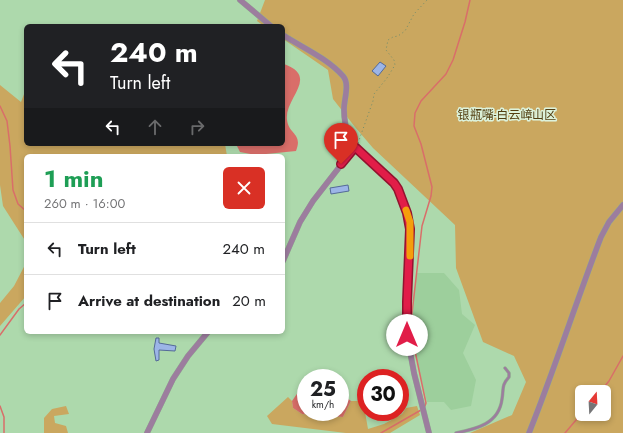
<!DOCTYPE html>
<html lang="en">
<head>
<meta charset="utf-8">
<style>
	:root { --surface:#fff; --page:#f6f6f6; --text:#202124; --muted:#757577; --line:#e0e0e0 }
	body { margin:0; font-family:Jost,"Noto Sans SC",sans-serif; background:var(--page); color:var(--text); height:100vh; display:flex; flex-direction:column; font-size:15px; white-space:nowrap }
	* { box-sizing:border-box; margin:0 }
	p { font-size:13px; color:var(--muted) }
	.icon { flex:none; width:22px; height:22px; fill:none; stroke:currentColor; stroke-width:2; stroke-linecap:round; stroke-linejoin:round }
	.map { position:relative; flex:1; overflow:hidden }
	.side { position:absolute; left:24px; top:154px; width:261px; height:180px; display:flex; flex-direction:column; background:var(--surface); border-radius:6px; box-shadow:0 2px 6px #0003 }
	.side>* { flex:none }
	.top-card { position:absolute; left:24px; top:24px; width:261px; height:122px; border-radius:6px; box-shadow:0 2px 6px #0003; background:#202124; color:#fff; overflow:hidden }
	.needle { width:26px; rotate:18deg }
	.controls { position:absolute; left:575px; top:385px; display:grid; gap:8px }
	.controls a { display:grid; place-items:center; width:36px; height:36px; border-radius:6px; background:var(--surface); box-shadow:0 2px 6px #0003; font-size:20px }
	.speed { position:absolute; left:297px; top:369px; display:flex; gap:8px; font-size:20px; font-weight:700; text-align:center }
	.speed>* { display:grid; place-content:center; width:52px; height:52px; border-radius:50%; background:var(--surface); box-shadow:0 2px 6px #0003; line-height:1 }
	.speed small { font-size:10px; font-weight:400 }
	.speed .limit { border:6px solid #d22; background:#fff; color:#111 }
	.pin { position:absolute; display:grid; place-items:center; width:34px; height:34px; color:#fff; margin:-41px -17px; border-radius:50% 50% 50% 0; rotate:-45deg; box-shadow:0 0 4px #0007 }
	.pin .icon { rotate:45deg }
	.me { position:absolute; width:44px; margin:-22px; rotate:0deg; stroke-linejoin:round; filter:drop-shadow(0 0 3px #0008) }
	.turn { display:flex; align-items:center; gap:14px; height:84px; padding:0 20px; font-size:18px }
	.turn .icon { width:52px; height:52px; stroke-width:2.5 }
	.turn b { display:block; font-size:28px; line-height:34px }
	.lanes { display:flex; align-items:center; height:38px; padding:0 20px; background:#0003; justify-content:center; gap:20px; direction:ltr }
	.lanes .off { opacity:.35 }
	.round { display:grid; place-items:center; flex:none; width:42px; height:42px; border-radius:6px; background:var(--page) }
	.headline { display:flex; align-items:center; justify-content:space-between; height:68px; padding:0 20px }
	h1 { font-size:24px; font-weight:700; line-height:30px; color:#1e9e55 }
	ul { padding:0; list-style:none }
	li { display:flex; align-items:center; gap:12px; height:52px; padding:0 20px; border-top:1px solid var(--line) }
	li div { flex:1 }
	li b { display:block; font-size:15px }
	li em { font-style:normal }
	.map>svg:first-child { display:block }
	.built { fill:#9dcf9c }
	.green { fill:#caa75f; fill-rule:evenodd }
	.water { fill:#d96e69 }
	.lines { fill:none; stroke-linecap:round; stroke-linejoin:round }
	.stream { stroke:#d96e69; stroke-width:1.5 }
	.building { fill:#9cb5e7; stroke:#546a98 }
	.lane-casing { stroke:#90b68f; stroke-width:3.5 }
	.street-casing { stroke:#90b68f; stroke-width:6 }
	.path { stroke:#6e8c6d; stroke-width:1; stroke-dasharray:1 3; stroke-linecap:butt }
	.lane { stroke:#9c7d9e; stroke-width:2.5 }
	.street { stroke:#9c7d9e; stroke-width:5.5 }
	.route-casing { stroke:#92132f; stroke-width:10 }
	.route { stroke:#e11d48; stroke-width:7 }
	.slow { stroke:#f59e0b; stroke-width:7 }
	.labels { text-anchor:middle; stroke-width:3; stroke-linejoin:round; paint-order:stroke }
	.park-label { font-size:12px; fill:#523e11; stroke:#ddf3dc }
</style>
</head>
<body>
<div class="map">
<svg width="623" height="433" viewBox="0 0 623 433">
	<rect width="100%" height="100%" fill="#add9ac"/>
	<path class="built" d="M417,273h27l15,17 3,24 13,11 -12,28 13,27 -5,26 -20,4 -7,-8h-17l-14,-58v-44z"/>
	<path class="green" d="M265,0h358v433h-153l42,-18 14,-33 -12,-26 -31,-14 -27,-74 -1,-43 -82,-77 -18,-21 -22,-28 -5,-29 -45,-31v-13h-19l-7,-5zM582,392h22v22h-22z
		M0,85l21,17 5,-13v55h199l2,12h-201v86l-23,-36 -3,-21z
		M26,263v33l-26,30v-23l14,-17z
		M288,397l4,4 1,7 9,6 41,3 8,-16h12l5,28 16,-5 18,-10 4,-6 11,-2 3,9 -30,18h-44l-74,-9 -5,-8z
		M66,406l3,8 -15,2 1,7 11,3 2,7h-24v-15l8,-9z"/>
	<path class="water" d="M284,64c36,13 0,34 3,56 2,15 16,13 9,31l-40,4 -16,-3 -4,-8h47v-79z
		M301,388h5v24h34v-19l11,8 -8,16 -41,-3 -9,-6 -1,-7z"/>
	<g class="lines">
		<path class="stream" d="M0,106l7,15 3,25 3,44 5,14 8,7
			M0,335l19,-26 7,-6
			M600,392l9,-11 14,-25
			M0,406l4,11v16
			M425,406l1,-3 -14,-66 -1,-15 11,-96 9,-30 1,-9 -11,-43 -7,-18 1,-13 6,-12 25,-27 7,-14 12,-38 5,-22
			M381,433l40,-23
			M565,433l17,-20"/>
	</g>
	<path class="building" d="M380,62l6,4 -8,10 -6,-5z
		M348,185l1,6 -18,3 -1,-6z
		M156,338h3v5l17,3 -1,5 -16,-1v10l-3,1 -2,-12z"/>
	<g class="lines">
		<g class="lane-casing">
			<path id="lane" d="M456,433c20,-4 43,-9 46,-34 2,-11 -1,-13 7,-22v-4l-4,-5"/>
		</g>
		<g class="street-casing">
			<path id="street" d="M240,0l31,26
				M283,35c20,13 44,23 60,41 7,8 1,23 1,33 0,10 2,21 6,30 3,8 9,12 16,17 9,9 20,17 28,27 8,11 15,33 16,46l-3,73v33l7,38 15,60
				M283,261l17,-39 13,-21 42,-54
				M147,433l26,-54 15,-23 20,-24
				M529,433c26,-65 47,-131 72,-196l8,-15 14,-17"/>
		</g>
		<path class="path" d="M358,143l15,-42 1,-7 13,-16 8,-13 -1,-5 -8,-10 2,-10 5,-3 5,-1 7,-5 9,-17 13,-14"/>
		<use href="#lane" class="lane"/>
		<use href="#street" class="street"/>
	</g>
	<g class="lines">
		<g class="route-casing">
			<path id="route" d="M341,164l14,-17 39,36 4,6 9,24 3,16 -3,73v33"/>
		</g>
		<use href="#route" class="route"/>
		<path class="slow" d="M406,210l4,12v34"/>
	</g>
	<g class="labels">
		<g class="park-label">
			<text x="507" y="119">银瓶嘴-白云嶂山区</text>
		</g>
	</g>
</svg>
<div class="controls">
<a><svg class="needle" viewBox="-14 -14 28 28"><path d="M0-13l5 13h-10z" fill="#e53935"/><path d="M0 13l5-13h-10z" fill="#757577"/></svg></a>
</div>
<div class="speed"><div>25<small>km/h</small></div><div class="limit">30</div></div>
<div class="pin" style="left:341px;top:164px;background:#d93025"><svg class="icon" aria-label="arrive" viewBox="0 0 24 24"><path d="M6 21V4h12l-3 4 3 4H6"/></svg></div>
<svg class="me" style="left:407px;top:335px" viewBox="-20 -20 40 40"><circle r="19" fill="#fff"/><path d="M0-13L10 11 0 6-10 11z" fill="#e11d48"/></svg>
<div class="top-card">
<div class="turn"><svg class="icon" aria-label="left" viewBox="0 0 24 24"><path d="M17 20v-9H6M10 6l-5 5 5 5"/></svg><div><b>240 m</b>Turn left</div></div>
<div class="lanes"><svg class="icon" aria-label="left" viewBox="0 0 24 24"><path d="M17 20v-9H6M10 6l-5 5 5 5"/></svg><svg class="icon off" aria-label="ahead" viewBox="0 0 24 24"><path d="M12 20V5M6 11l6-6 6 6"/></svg><svg class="icon off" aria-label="right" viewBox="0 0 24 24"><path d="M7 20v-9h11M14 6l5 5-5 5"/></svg></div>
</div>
<section class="side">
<div class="headline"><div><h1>1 min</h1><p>260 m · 16:00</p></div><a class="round" style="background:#d93025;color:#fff"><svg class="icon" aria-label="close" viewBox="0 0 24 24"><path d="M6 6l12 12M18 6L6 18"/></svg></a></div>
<ul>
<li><svg class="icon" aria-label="left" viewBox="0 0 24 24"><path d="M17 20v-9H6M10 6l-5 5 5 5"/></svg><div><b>Turn left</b></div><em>240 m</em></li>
<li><svg class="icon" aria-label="arrive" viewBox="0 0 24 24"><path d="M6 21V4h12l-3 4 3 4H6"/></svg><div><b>Arrive at destination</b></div><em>20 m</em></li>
</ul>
</section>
</div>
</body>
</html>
